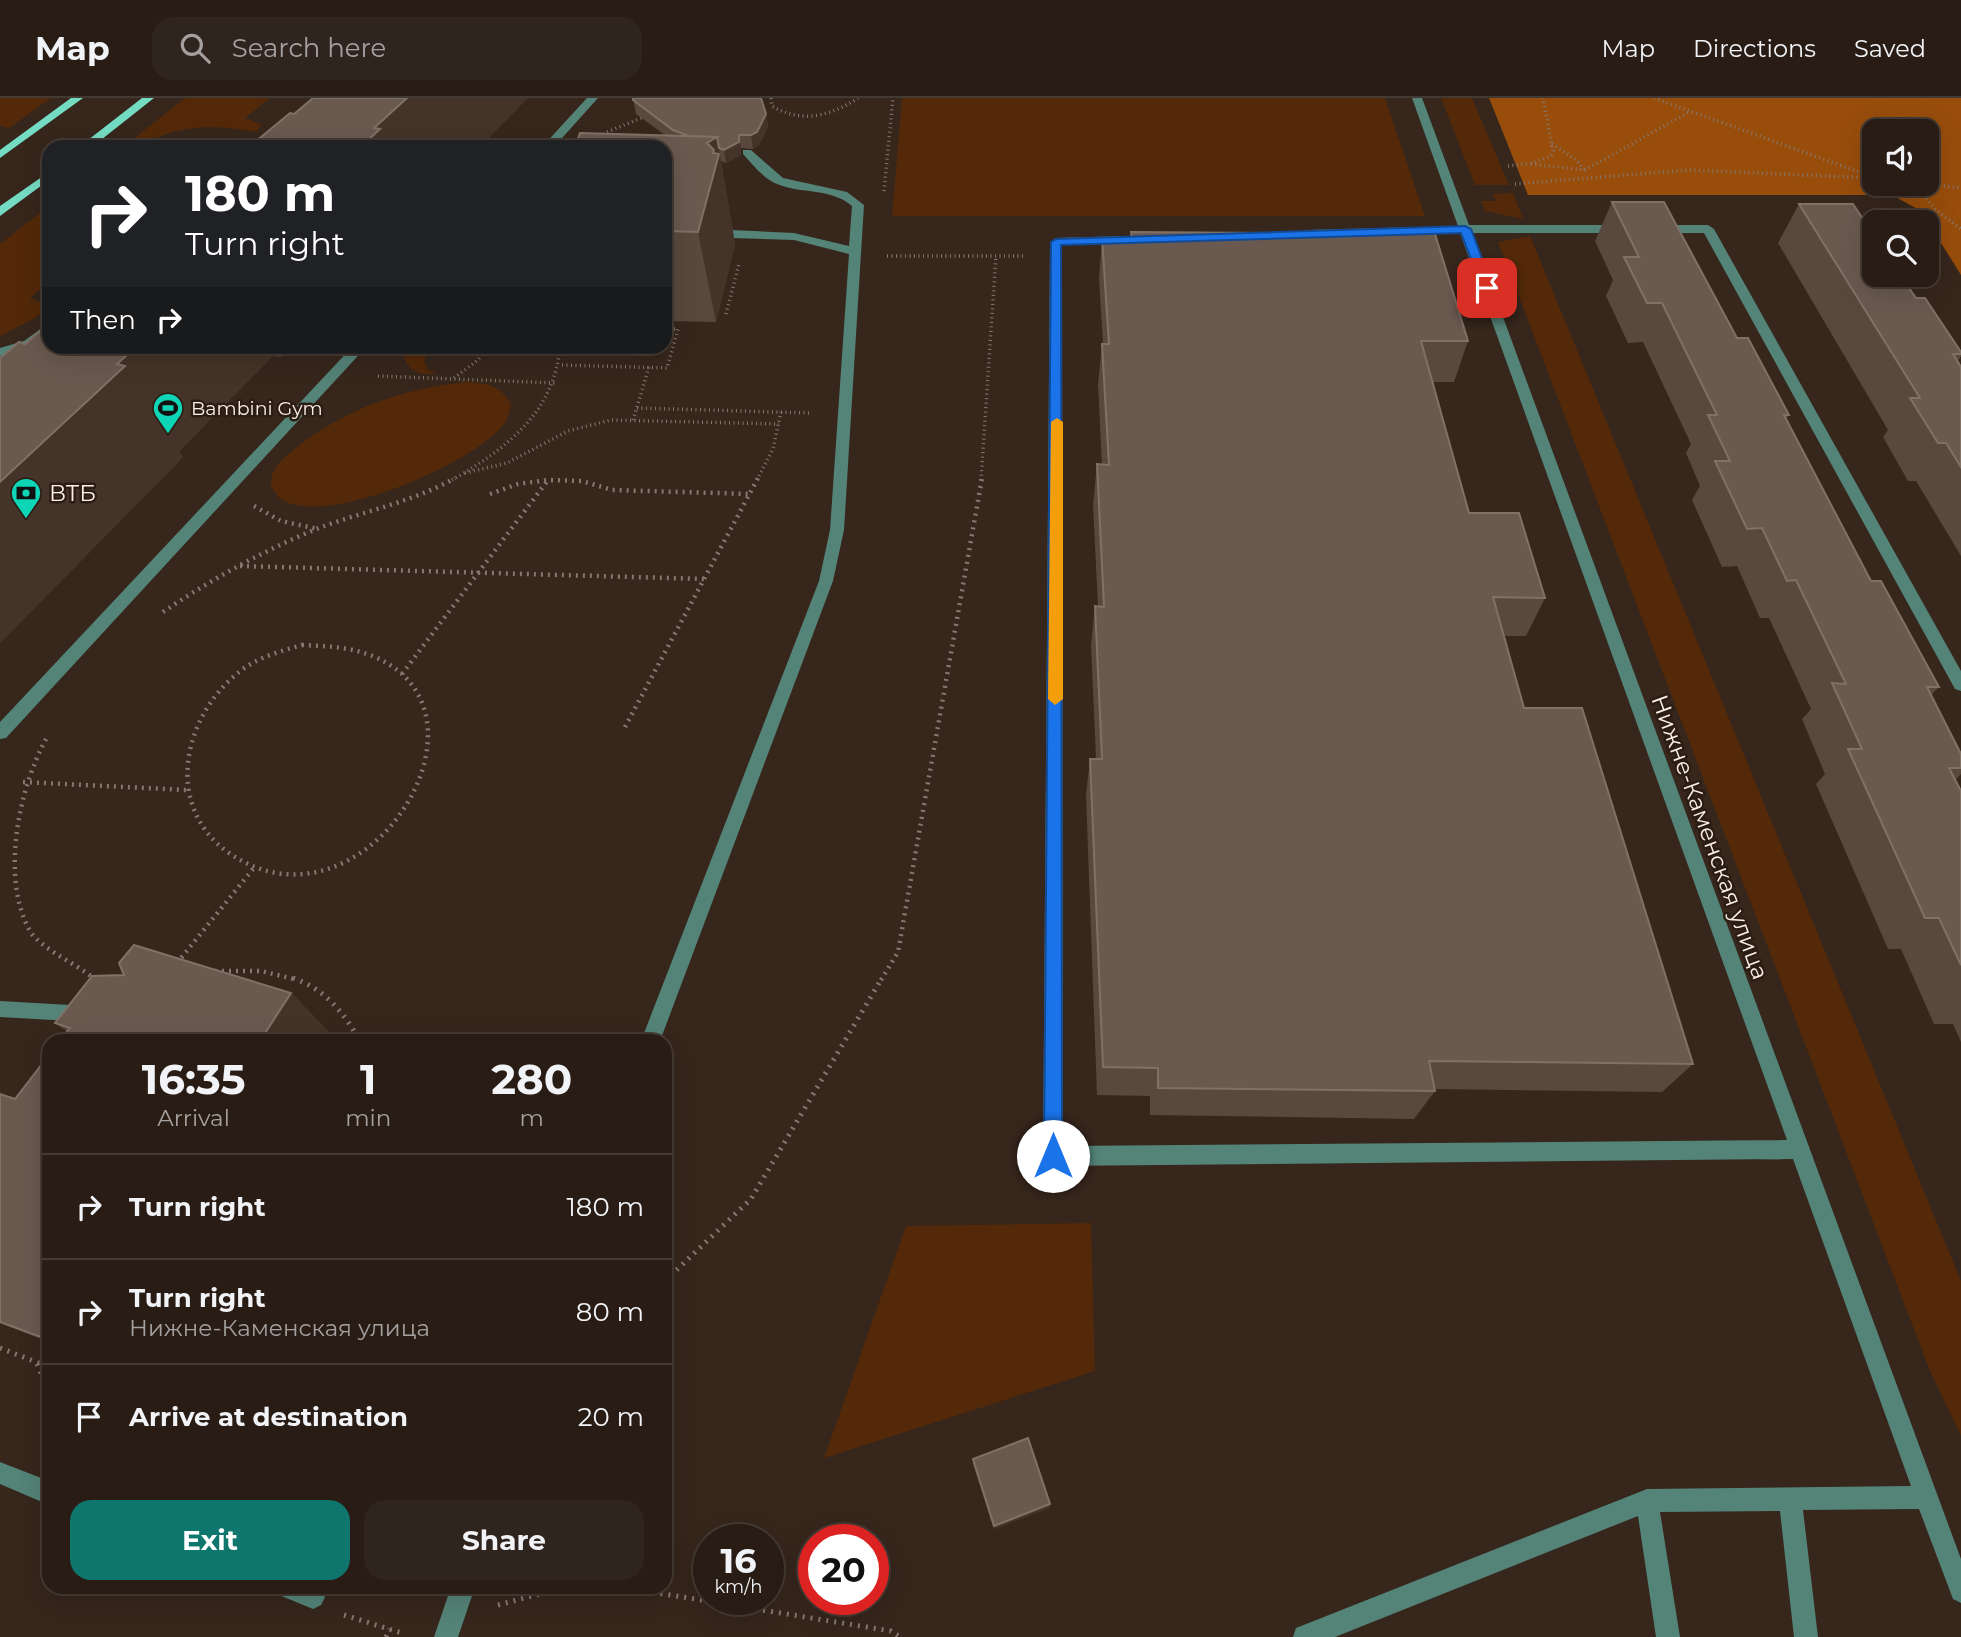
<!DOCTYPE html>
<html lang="en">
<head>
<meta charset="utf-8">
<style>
	:root { --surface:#281c15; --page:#30251e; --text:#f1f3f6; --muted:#a5a1a0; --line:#443a34; --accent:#0f766e }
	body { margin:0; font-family:Montserrat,sans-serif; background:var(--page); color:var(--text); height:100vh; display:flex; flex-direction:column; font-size:26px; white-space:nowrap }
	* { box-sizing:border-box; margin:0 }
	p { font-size:23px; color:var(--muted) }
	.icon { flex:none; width:38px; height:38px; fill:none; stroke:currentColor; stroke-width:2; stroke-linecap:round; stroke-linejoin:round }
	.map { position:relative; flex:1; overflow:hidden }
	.sheet { position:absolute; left:42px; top:936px; width:630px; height:560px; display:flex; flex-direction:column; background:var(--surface); border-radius:21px; box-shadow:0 7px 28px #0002,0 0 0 2px var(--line) }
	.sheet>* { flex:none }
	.banner { position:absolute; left:42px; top:42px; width:630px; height:214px; border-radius:21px; box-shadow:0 7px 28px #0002,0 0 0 2px var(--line); background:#202124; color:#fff; overflow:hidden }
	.fabs { position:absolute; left:1862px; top:21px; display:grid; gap:14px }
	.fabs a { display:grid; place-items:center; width:77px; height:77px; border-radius:14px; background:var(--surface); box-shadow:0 7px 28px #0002,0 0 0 2px var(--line); font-size:35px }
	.speed { position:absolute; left:693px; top:1426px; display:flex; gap:14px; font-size:35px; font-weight:700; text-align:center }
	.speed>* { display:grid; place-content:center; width:91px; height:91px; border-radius:50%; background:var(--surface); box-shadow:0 7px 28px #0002,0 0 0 2px var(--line); line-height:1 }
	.speed small { font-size:18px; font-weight:400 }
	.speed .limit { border:10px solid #d22; background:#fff; color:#111 }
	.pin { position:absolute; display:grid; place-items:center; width:60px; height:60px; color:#fff; margin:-30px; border-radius:14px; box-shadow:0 4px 10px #0006 }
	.me { position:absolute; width:77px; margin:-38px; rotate:0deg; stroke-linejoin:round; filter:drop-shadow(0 0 5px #0008) }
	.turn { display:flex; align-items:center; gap:24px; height:147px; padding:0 28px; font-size:32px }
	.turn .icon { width:91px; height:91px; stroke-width:2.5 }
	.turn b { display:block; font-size:49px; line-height:60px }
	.then { display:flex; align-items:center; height:66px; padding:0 28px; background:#0003; gap:14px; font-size:26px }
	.eta { display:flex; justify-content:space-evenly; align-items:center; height:119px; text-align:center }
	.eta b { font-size:42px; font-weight:700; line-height:49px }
	.primary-button { display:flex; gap:14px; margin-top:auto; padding:14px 28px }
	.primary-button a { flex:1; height:80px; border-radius:21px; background:var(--accent); color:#fff; font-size:28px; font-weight:700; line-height:80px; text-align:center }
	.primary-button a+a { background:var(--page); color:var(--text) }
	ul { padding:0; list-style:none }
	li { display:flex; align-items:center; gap:21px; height:105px; padding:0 28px; border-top:2px solid var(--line) }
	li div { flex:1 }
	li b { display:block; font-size:26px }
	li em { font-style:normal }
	header { display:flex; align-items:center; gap:42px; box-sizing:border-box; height:98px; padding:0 35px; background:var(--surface); border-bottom:2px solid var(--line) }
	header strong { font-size:33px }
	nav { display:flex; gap:38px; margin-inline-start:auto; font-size:24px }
	.search { width:490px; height:63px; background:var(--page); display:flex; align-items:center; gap:18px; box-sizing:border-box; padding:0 24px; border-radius:21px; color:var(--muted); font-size:26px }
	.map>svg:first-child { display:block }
	.green { fill:#532909 }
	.forest { fill:#984d0b; fill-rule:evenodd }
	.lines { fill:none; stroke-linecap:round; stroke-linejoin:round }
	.path-far2 { stroke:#86786f; stroke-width:3.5; stroke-dasharray:1 3.5; stroke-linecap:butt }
	.path-far1 { stroke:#86786f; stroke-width:4.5; stroke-dasharray:2 5; stroke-linecap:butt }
	.path { stroke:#86786f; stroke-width:5; stroke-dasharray:2 6; stroke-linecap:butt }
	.minor { fill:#548377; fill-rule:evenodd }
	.major { fill:#75dcc4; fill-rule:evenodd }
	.wall { fill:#58483d }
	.shaded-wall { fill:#433328 }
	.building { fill:#69594f; stroke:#807167; stroke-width:2 }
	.route { fill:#1a73e8; stroke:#114b97; stroke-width:2 }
	.slow { fill:#f59e0b }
	.labels { text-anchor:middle; stroke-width:5; stroke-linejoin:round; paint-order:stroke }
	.far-poi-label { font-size:19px; fill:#f9eee8; stroke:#2c1d13; text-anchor:start }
	.poi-label { font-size:23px; fill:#f9eee8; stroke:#2c1d13; text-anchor:start }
	.street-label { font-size:23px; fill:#f9eee8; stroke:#2c1d13 }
</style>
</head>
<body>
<header>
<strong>Map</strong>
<div class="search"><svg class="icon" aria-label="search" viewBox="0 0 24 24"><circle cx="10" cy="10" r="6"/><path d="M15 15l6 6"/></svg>Search here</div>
<nav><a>Map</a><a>Directions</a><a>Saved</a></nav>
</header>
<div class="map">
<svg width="1961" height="1539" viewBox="0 0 1961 1539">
	<rect width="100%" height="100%" fill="#36261c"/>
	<path class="green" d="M0,0h51l-42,30 -9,-2z
		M185,0h85l-25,20 16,6 -4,8c-31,-5 -56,-8 -87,1 -16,5 -30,14 -47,14z
		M902,0h483l40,118h-533z
		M1441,0h31l37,87h-34z
		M1513,95l10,26 -38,-8 -4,-10h15l-3,-7z
		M49,108v76l-19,16 17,7 -10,12 -37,19v-92z
		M1530,138l431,1045v155l-31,-65 -432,-1129z
		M403,249h31l-8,8 -2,7 5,9 8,2c-20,4 -34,-5 -34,-26z
		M466,284c21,1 34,3 45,22 -1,5 -2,12 -4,16 -26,42 -183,109 -226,79 -4,-2 -7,-9 -10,-12 0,-5 0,-12 3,-16 5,-11 17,-19 27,-27 47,-36 105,-56 165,-62z
		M1091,1125l4,148 -271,87 82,-232z"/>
	<path class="forest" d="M1489,0h472v177l-40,-64 -29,-16h-364zM1874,33h53v53h-53z"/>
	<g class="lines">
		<path class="path-far2" d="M771,0l1,8c29,18 59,10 86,-8
			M1654,0l216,78
			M607,34l37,-15
			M1552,46l23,15 11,12
			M1531,66l54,6 106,-59
			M1508,68l25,-3 18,-7 2,-5 -10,-53
			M1515,86l174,-14 185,8
			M1915,86l20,25 26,20
			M1926,86l35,4
			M884,93l9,-93
			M887,158h138
			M726,216l13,-50
			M562,267l105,3 11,-39h-13
			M378,278l177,7
			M454,280l24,-18 10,-14
			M637,310l174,5
			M633,322l16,-53
			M465,375l42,-10 61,-32 43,-11 168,4
			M452,382c54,-31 103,-68 108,-134
			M757,382l16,-31 8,-37
			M981,382l15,-224"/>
		<path class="path-far1" d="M490,396l28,-10 30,-4 34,1 30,9 138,4
			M254,408l27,15 37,8
			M240,468l464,13
			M163,514c49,-33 101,-62 156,-84 45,-17 94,-26 136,-50
			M302,547c24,1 50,2 73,12 134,58 -13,288 -146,196 -67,-47 -46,-140 14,-184 18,-13 39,-18 59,-24z
			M402,576l146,-194
			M625,629l133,-249
			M46,641c-28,52 -46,141 -15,194 16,19 42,29 61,44
			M23,684l163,8
			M177,865l76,-94
			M215,873h46l37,9
			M881,882l17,-28 84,-474"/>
		<path class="path" d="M293,880c32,11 51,35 67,63
			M665,1183l86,-82 131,-221
			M0,1250l49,19
			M37,1266l12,28
			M621,1489l270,44 9,6
			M498,1507l69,-18
			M344,1517l61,19
			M386,1539l4,-8"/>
		<path class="minor" d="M587,0h11l-44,49h-12z
			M1412,0h10l47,127h155l6,4 -6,4h-152l489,1326v44l-8,-4 -34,-90 -116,1 15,127h-24l-14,-126 -120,1 20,125h-24l-18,-121 -303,121h-42l3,-9 351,-139 264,-3 -118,-327 -740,7 -7,-3 -3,-7 7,-914 6,-4 68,-2 4,1v6l-66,2 1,901 724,-6 -327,-907 -154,5 -6,-4 6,-4 152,-4z
			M743,52h8l32,28 64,14 17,13 -20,325 -11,51 -173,460h-19l178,-460 11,-51 19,-276 -55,-14 -63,-2 -6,-4 6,-4 63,3 55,13 3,-40c-20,-18 -51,-12 -75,-22 -14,-6 -24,-19 -34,-30z
			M1708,127l6,4 247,442v20l-6,-2 -251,-456h-48l-6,-4 6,-4z
			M49,225v11l-15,13 -34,9v-8l24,-7z
			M353,248h14l-361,392 -6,1v-17z
			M0,903l88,5 7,2 2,6 -2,6 -7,2 -88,-5z
			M0,1364l49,19v24l-49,-21z
			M275,1489h43l7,10 -4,8 -8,4 -34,-14z
			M451,1489h24l-17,50h-24z"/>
		<path class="major" d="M71,0h12l-83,60v-8z
			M142,0h12l-62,49h-13z
			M49,74v8l-49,36v-10z"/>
	</g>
	<path class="wall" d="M633,0l133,16 2,13 -9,18 -6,4 -12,-1v7l-15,8 -5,-2 14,83 -19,78 -51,-1v-186l-29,-21z
		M1612,104l125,136 52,77 -3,4 85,162 68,106 -8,8 30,59v20l-6,6 6,11v251l-8,-18h-19l-33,-75h-13l-72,-165 9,-10 -23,-55 9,-10 -42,-91h-9l-23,-52 -15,1 -30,-67 8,-14 -14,-33 5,-9 -48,-102 -15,1 -22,-47 7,-16 -18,-39z
		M1799,106l117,94 45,54v4l-3,5 3,5v190l-45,-75h-8l-25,-44 5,-7 -110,-187z
		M1131,134l337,109 -14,41h-21l36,131 76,85 -19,38h-22l20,72 169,356 -31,28 -228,-3 1,2 -21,28 -264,-4v-19l-53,-1 -11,-300 4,-36h6l-5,-114 4,-39h3l-5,-101 4,-41 5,1 -4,-80 4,-41h1l-4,-65 3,-41h28z
		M25,246l24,2h242l-10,11 -8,-1 -94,95 4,6 -183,186v-285z
		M291,895l47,48h-279l8,-10 -12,-8z
		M49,957v287l-49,-19v-229l15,5z
		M973,1361l77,45 -1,4 -55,21 -21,-65z"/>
	<path class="shaded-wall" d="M407,0h121l-48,49h-119l13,-19z
		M766,16l2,13 -9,18 -6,4 -2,-14z
		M739,37l2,13v7l-15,8 -2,-13z
		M717,39l18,107 -19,78 -18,-90 9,-89z
		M137,248h131l5,10 -94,95 4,6 -183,186v-161l117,-118z
		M275,248h16l-10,11z
		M291,895l47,48h-78z
		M1050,1406l-1,4 -55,21v-3z"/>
	<path class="building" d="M313,0h94l-33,30 6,1 -19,18h-112l41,-34 4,1z
		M633,0h128l5,16 -9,18 -6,3h-12v7l-15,8 -5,-2 -2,-11 -28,-1 -16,-6 -40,-30z
		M580,35l137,4 -10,6 7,7 -1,3 6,1 -21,78 -33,-1v-84h-90z
		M1612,104h52l73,136h11l41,77h-5l87,166h10l58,106h-12l34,67v14h-12l12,23v174l-22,-47h-14l-77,-169h14l-30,-66 14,1 -50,-104 -9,1 -25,-53 -15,1 -32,-68h15l-22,-46h9l-55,-112h-15l-23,-46h15z
		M1799,106h54l21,32v39h26l16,23h9l36,54v2h-8l8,13v100l-15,-24h-8l-28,-45h10z
		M1131,134l304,2 33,107h-47l48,172h50l26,85 -52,-1 31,111h58l111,356 -264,-3 6,30 -277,-3v-20l-55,-1 -13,-308h12l-7,-153 9,1 -7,-143 12,1 -7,-121h7l-7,-106h30z
		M49,225v23h88l-20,18 8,2 -125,116v-124l19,-16 6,2z
		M134,847l157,48 -31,48h-201l11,-13 -15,-5 37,-47 32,-1 -5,-12z
		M49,957v285l-49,-18v-228l15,5z
		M1028,1340l22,66 -56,22 -21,-67z"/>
	<path class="route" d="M1465,128l6,3 22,59 -2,2 -9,-2 -21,-55 -400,12 1,911 -2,7 -7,2 -6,-2 -3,-7 7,-914 5,-3z"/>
	<path class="slow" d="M1057,320l6,4v277l-8,6 -7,-6 3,-277z"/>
	<defs>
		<g id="stadium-pin" transform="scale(1.575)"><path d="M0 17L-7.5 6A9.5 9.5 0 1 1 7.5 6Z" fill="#0dd5b5" stroke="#2c1d13"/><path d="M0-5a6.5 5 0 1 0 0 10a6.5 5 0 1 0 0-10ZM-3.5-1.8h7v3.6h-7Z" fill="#111"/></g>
		<g id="bank-pin" transform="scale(1.575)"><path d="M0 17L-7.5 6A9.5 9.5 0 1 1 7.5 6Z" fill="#0dd5b5" stroke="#2c1d13"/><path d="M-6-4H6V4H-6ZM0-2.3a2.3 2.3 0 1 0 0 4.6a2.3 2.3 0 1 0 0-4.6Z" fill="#111"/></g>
	</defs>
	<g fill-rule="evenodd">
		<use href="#stadium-pin" x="168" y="310"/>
		<use href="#bank-pin" x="26" y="395"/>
	</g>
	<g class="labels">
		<g class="far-poi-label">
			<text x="191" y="317">Bambini Gym</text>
		</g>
		<g class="poi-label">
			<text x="49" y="403">ВТБ</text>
		</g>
		<g class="street-label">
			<text transform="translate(1710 739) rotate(70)" y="8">Нижне-Каменская улица</text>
		</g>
	</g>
</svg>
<div class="fabs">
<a><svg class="icon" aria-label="sound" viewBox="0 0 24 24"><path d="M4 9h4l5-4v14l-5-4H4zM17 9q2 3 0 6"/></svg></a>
<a><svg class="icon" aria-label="search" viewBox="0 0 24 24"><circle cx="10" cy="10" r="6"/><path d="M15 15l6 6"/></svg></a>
</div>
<div class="speed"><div>16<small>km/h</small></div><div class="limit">20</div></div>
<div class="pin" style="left:1487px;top:190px;background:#d93025"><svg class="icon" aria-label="arrive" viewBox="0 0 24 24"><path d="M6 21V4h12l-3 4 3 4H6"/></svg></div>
<svg class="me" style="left:1053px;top:1058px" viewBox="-20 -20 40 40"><circle r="19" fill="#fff"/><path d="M0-13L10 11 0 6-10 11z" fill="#1a73e8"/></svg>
<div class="banner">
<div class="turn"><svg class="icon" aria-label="right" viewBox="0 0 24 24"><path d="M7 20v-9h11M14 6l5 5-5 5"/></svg><div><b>180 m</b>Turn right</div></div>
<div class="then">Then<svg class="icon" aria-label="right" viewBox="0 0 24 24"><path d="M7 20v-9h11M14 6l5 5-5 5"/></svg></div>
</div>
<section class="sheet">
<div class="eta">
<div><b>16:35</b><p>Arrival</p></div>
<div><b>1</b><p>min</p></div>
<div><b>280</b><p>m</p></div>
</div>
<ul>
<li><svg class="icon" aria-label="right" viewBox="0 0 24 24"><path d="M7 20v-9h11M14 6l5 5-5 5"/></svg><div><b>Turn right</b></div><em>180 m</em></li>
<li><svg class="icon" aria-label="right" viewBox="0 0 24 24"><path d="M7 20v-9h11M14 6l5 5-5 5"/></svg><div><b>Turn right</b><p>Нижне-Каменская улица</p></div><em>80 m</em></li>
<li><svg class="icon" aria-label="arrive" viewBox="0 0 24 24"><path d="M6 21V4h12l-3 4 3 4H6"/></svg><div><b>Arrive at destination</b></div><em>20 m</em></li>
</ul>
<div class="primary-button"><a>Exit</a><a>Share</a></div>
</section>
</div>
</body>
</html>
